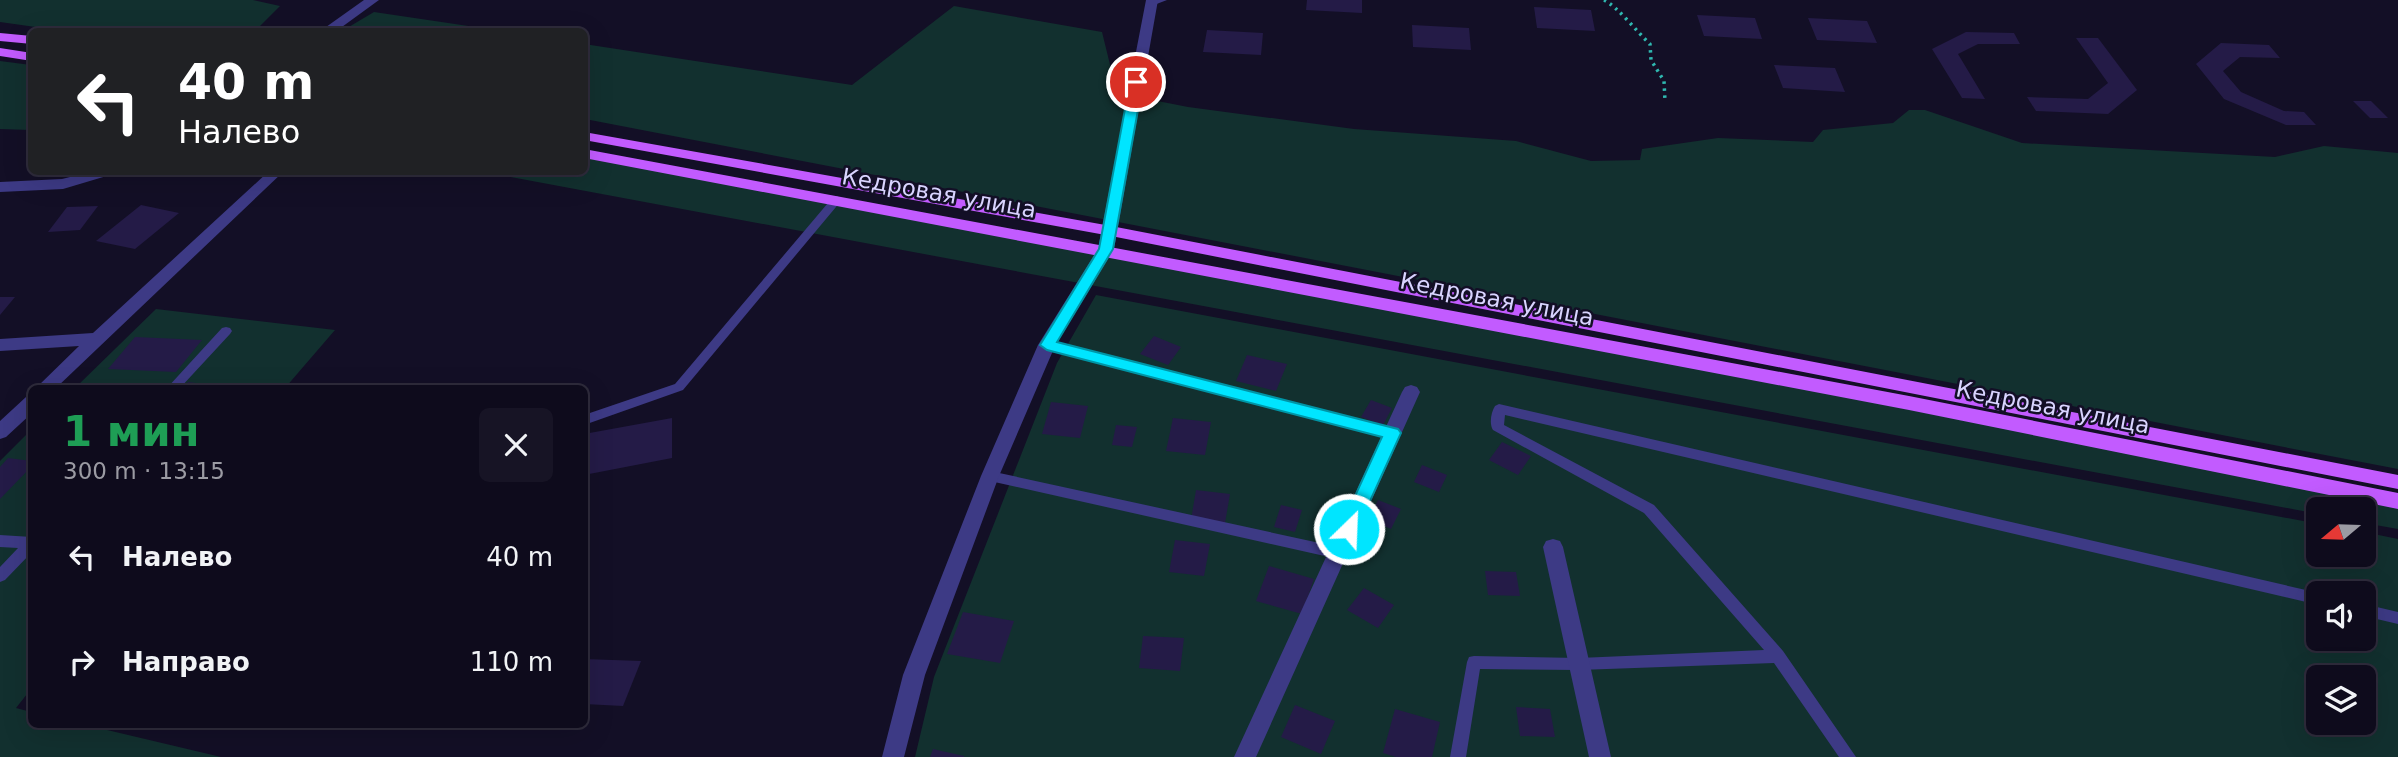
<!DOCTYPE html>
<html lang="ru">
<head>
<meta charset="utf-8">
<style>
	:root { --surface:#0e0b1c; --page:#171425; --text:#f1f3f6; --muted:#9b9ba3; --line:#2e2b3b }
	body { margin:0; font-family:"DejaVu Sans",sans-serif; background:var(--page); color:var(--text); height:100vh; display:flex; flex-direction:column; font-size:26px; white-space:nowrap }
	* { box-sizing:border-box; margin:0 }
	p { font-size:23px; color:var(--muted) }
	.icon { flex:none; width:38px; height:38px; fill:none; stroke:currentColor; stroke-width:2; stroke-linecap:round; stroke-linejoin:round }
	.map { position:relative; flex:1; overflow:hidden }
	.drawer { position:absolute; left:28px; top:385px; width:560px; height:343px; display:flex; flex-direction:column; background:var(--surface); border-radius:10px; box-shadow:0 7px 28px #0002,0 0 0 2px var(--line) }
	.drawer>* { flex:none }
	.hud { position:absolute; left:28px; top:28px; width:560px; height:147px; border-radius:10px; box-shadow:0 7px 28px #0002,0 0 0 2px var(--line); background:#202124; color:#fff; overflow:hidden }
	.needle { width:46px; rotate:251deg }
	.controls { position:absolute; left:2306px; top:497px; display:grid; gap:14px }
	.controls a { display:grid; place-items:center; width:70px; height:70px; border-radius:10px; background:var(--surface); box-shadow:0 7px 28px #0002,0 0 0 2px var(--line); font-size:35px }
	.pin { position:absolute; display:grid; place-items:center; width:60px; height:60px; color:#fff; margin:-30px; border:4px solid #fff; border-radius:50%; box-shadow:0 2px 7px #0007 }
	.me { position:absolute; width:77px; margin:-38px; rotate:24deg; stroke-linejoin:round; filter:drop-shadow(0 0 5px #0008) }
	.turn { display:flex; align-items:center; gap:24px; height:147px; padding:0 35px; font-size:32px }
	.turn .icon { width:91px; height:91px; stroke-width:2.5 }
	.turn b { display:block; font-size:49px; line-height:60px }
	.round { display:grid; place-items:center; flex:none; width:74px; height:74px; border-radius:10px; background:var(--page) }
	.headline { display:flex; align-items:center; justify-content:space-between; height:119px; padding:0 35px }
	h1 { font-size:42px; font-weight:600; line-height:52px; color:#1e9e55 }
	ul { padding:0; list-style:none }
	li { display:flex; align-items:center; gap:21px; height:105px; padding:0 35px }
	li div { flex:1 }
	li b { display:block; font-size:26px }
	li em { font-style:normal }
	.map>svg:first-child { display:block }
	.green { fill:#12302f; fill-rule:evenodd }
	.building { fill:#241b47 }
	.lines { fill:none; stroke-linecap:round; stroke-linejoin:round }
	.path { stroke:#2fb8b0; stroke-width:3.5; stroke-dasharray:2.5 4.5; stroke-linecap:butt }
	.lane { fill:#3d3a85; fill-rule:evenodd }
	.street { fill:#3d3a85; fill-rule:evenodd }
	.primary { fill:#c25bff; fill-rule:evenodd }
	.route { fill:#00e5ff; stroke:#0095a6; stroke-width:2 }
	.labels { text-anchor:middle; stroke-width:5; stroke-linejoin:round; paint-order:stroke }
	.street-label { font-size:23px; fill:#d9d4ff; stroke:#130f26 }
</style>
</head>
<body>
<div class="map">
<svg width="2398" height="757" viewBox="0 0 2398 757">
	<rect width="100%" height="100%" fill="#130f26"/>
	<path class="green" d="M0,0h253l27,6 -25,25 -184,1 -71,-10z
		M954,6l148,26 15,61 71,14 166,22 162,12 75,20 49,-1 2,-11 76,-11 95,4 10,-12 70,-7 16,-13h16l97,33 253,14 49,-11 74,7v316l-1813,-350 -1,-75 268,41z
		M374,12l128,19h-160z
		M0,61l31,4v65l-31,-1z
		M585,156l572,107 1241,242v24l-34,-6v-14h-45v5l-1835,-342h100z
		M1096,295l1223,229v31h45v-23l34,7v218h-1483l19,-80 123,-314zM2319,593h45v46h-45zM2319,677h45v46h-45z
		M156,309l179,21 -50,58h-210z
		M31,430v259l-15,19 15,4 1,12 54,1 135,32h-221v-296z"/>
	<path class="building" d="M1307,0h55v13l-56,-3z
		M1534,7l57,3 4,21 -58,-3z
		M1697,15l58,3 7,21 -58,-3z
		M1808,18l59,3 10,22 -60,-3z
		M1412,25l57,3 2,22 -58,-3z
		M1207,30l56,3 -2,22 -58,-3z
		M1966,32l48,1 6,11h-42l-20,10 27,45 -23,-1 -30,-49z
		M2076,38h22l39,52 -29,24 -72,-3 -9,-14 61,2 20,-16z
		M2221,43l48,2 11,13 -40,-1 -17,14 18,21 43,19 20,1 12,13h-30l-62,-26 -28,-35z
		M1774,65l61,3 10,24 -62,-4z
		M2353,101h18l17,17h-18z
		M141,205l38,8 -44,36 -39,-8z
		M98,206l-18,24 -32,2 19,-25z
		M0,297h15l-15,18z
		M1154,336l27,11 -13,18 -28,-11z
		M135,337l67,3 -26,32 -68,-3z
		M1247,355l40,9 -11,27 -40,-10z
		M188,382l32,4 -3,2h-34z
		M1371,400l21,8 -9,17 -22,-8z
		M1051,402l37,4 -8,32 -38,-4z
		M672,418v40l-88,17v-41z
		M1173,418l38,4 -6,33 -39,-4z
		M1116,425l21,2 -5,20 -20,-2z
		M1502,442l29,14 -13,19 -29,-15z
		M8,458l24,3v5l-32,33v-32z
		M1422,465l25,10 -8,17 -25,-10z
		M1196,490l34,4 -5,29 -34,-3z
		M1378,500l23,9 -10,20 -23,-10z
		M1281,505l21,5 -7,22 -21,-5z
		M1175,540l35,4 -6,32 -35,-4z
		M1269,566l45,13 -12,35 -46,-13z
		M1485,571l31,1 4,24 -32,-1z
		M1364,588l30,17 -16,23 -31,-18z
		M963,612l51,9 -14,42 -53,-9z
		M1143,636l41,2 -4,33 -41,-3z
		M584,659l57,2 -18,45 -39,-2z
		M1295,705l40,16 -14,33 -40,-17z
		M1516,707l34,2 5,28 -35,-1z
		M1395,709l45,13 -8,35h-36l-13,-4z
		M933,749l31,7v1h-34z"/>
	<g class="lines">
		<path class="path" d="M1604,0c14,7 33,32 46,44l1,16 13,21 1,20"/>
		<path class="lane" d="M1152,0h15l-13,5h-6v-4z
			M837,196l5,3 -1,2 -158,189 -99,35v-10l91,-31 158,-187z
			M226,327l4,1 2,3 -2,3 -50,54h-13l55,-60z
			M1047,341l345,87 4,2 2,3 -2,3 -4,2 -349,-90 -2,-3z
			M1499,404l820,189v12l-814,-190 -1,10 150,80 129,146 73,106h-17l-65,-94 -195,7 -99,-1 -14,88h-16l17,-95 2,-5 5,-1 105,2 185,-8 -120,-137 -151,-83c-4,-6 -2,-18 2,-24z
			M990,471l348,76 5,2 2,4 -2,4 -5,2 -348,-78 -5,-1 -2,-4 2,-4z
			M0,535l32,2v15l-27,28 -5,2v-15l18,-19 -18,-1z
			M2364,604l34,8v12l-34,-8z"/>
		<path class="street" d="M364,0h15l-44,32h-16z
			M1146,0h12l-44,249 -59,97 -56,130 -74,199 -21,82h-22l21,-82 78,-199 57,-131 60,-96z
			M90,172h22l-2,3 -47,14 -63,3v-10l62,-3z
			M268,172h15l-227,216h-20l43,-42 -79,5v-12l93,-6z
			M1411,385l6,2 3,5 -164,365h-22l168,-365 3,-5z
			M32,396v17l-26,24 -6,2v-18l26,-24z
			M1553,539l7,2 3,6 48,210h-22l-46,-210 3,-6z"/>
		<path class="primary" d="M0,33l32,3v8l-32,-3z
			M0,48l32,5v8l-32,-5z
			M584,132l527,94 1287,249v14l-1287,-253 -527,-96z
			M584,149l1325,247 489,97v16l-489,-99 -1325,-252z"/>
	</g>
	<path class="route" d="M1136,78l7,4 -30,167 -56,93 341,87 3,4 -46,101h-13l-2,-5 42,-92 -335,-87 -7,-5 59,-96 31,-167z"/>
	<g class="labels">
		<g class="street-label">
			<text transform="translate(939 193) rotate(10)" y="8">Кедровая улица</text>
			<text transform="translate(1497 299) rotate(11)" y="8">Кедровая улица</text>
			<text transform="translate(2053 407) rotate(11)" y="8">Кедровая улица</text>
		</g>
	</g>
</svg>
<div class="controls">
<a><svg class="needle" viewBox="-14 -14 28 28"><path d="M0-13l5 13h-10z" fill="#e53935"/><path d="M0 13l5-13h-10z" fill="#9b9ba3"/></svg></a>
<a><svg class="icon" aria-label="sound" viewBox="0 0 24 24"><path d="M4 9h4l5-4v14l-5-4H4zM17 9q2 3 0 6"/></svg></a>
<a><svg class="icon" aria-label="layers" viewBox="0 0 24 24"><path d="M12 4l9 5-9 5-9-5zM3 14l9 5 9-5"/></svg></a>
</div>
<div class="pin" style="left:1136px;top:82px;background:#d93025"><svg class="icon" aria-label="arrive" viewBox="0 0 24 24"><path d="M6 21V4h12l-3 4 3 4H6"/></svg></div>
<svg class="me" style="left:1349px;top:529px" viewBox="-20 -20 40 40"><circle r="17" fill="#00e5ff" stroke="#fff" stroke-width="3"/><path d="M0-11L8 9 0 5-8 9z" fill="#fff"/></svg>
<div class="hud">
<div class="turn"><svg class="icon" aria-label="left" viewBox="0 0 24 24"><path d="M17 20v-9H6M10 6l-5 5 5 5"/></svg><div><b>40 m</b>Налево</div></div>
</div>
<section class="drawer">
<div class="headline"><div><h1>1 мин</h1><p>300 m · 13:15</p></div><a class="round"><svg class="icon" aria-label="close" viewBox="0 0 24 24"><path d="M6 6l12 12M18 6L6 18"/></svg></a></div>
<ul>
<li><svg class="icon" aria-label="left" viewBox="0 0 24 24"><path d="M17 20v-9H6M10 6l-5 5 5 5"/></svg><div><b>Налево</b></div><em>40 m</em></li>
<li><svg class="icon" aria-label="right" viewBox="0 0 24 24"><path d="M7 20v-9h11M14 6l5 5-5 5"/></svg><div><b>Направо</b></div><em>110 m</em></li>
</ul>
</section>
</div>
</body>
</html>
